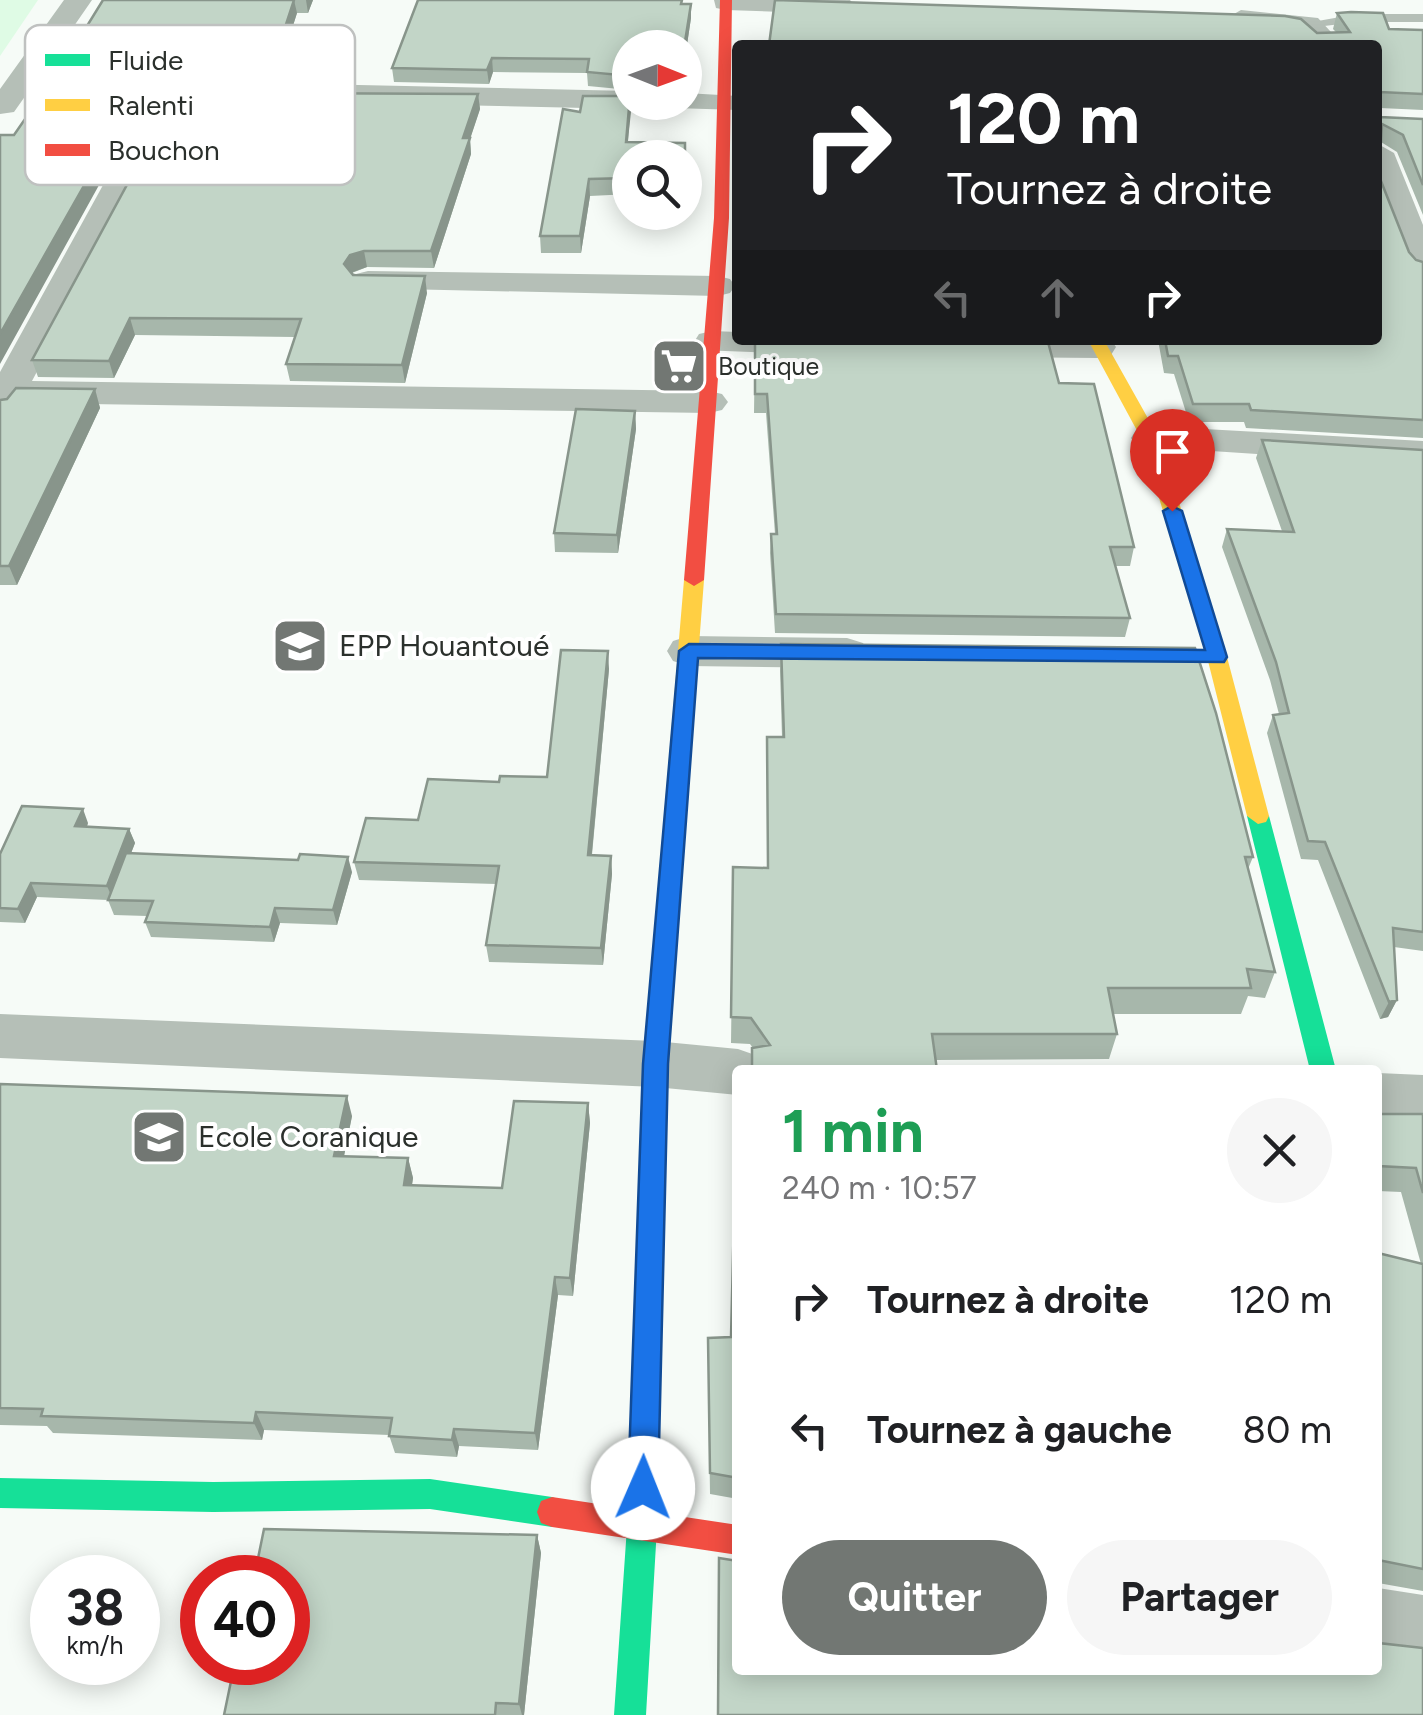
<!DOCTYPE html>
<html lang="fr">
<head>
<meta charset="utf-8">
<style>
	:root { --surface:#fff; --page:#f6f6f6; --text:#202124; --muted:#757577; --accent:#727773 }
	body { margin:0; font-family:Figtree,sans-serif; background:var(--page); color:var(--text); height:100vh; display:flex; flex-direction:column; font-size:38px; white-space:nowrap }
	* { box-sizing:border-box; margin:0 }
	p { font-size:32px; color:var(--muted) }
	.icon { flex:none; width:55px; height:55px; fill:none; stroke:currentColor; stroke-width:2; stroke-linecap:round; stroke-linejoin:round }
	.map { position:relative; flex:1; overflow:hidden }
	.sheet { position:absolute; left:732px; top:1065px; width:650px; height:610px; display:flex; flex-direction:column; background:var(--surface); border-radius:10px; box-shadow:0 5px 25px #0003 }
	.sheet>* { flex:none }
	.top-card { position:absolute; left:732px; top:40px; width:650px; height:305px; border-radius:10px; box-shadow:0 5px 25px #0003; background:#202124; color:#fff; overflow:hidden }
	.needle { width:65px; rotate:91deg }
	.buttons { position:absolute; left:612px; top:30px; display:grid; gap:20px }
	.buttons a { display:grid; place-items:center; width:90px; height:90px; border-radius:50%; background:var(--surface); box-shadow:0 5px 25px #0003; font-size:50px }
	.speed { position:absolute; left:30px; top:1555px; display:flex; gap:20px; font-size:50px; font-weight:700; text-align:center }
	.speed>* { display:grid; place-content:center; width:130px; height:130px; border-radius:50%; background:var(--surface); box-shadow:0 5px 25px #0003; line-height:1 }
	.speed small { font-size:25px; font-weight:400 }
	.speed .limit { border:15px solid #d22; background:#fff; color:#111 }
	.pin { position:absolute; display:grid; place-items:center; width:85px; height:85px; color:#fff; margin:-102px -42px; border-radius:50% 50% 50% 0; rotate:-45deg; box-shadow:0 0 10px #0007 }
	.pin .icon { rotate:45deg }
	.me { position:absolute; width:110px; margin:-55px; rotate:1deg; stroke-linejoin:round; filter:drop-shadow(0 0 8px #0008) }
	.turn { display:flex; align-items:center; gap:35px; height:210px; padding:0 50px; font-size:45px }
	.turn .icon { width:130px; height:130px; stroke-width:2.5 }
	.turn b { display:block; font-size:70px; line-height:85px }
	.lanes { display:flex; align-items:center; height:95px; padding:0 50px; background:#0003; justify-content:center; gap:50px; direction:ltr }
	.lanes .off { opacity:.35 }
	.round { display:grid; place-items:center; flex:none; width:105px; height:105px; border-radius:52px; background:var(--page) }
	.head { display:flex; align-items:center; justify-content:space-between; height:170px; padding:0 50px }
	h1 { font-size:60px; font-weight:700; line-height:75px; color:#1e9e55 }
	.cta { display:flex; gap:20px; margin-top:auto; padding:20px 50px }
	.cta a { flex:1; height:115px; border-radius:60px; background:var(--accent); color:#fff; font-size:40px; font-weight:700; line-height:115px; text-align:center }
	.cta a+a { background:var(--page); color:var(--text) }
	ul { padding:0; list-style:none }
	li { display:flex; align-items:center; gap:30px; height:130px; padding:0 50px }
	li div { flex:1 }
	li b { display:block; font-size:38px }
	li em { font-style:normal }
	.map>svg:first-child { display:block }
	.green { fill:#dffbe5 }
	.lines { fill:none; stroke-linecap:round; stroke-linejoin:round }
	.lane { fill:#b5bfb7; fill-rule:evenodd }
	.street { fill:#b5bfb7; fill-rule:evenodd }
	.fast { fill:#16e098; fill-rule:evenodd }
	.slow { fill:#ffcf43; fill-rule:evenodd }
	.jam { fill:#f24e42; fill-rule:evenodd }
	.wall { fill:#a7b7ab }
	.shaded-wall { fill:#88958b }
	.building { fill:#c2d5c7; stroke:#88958b; stroke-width:2.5 }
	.route { fill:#1a73e8; stroke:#114b97; stroke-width:2.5 }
	.labels { text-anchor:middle; stroke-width:8; stroke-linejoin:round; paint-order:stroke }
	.far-poi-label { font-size:25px; fill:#2b302c; stroke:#fff; text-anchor:start }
	.poi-label { font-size:30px; fill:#2b302c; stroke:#fff; text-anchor:start }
	.key { fill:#fff; stroke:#bfc1c0; stroke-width:2.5 }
	.key-label { font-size:28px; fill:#2b302c }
</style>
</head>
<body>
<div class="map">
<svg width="1423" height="1715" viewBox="0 0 1423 1715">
	<rect width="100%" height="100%" fill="#f6fbf7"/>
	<path class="green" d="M0,0h38l-38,56z"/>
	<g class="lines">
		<path class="lane" d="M1357,14h66v8h-66l-49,6 -7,-4z"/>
		<path class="street" d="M64,0h28l-54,78 592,13v11h13l-13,7 -449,-10 -149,282 677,10 13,3 6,8 -6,8 -13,3 -689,-10 -7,11 -13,3v-45l151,-274 -125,-3 -12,17 -14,2v-25z
			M714,0h136l5,6 -14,8 -115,-4 -10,-2z
			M1241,10l77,8 25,27h-30l-13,-13 -69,-8 -4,-6z
			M685,93l53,3v14l-64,-2 -4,-6h15z
			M1378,144l16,9 29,72v52l-12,-3 -5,-7 -28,-74z
			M368,271l350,5 12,3 5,7 -5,7 -12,3 -362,-8 -5,-7 5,-7z
			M712,331l26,1v8h100l3,4 -5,8 -13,3 -124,-5 -5,-8 5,-8z
			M969,340h142l5,7 -5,8 -13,3 -115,-1 -13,-3 -5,-8z
			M1150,426l273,15v24l-287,-19 -5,-8 5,-8z
			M689,636l158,2 16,5 6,10 -6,10 -16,5 -158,-2 -16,-5 -6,-10 6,-10z
			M0,1014l655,27 83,8 20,7 7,14h-27v25l-83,-8 -655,-29z
			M1378,1073l45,2v48l-45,-3z
			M1378,1588l45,7v70l-45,-7z"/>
		<path class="fast" d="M1258,808l11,8 67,254h-26l-63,-254z
			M652,1167l9,3 4,8 -8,349 -11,188h-32l13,-188 12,-349 4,-8z
			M0,1478l213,4 217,-3 122,18 11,4 4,11 -4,11 -11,4 -122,-18 -217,3 -213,-4z"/>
		<path class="slow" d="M1088,340h16l55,98 68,219 42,159 -3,6 -8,2 -11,-8 -40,-159 -66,-219z
			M694,574l10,6 -37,484 -2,114 -4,8 -9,3 -9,-3 -4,-8 4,-114 41,-484z"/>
		<path class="jam" d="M720,0h12l-3,218 -25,362 -10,6 -10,-6 30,-362z
			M552,1497l186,28v30l-186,-28 -11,-4 -4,-11 4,-11z"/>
	</g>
	<path class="wall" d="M103,0h210l-5,13h-11l-21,66 -206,-4 -4,-15z
		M684,4h7v14l-6,40v-10h-55v42l-42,-4 -1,-13 -94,-1 -4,12 -95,-2 -2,-14z
		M1337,13l52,16 34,1v80l-43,-2v9l43,2v96l-26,-63 -16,-10 -2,34 30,76 7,8 7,2v176l-177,-10 -2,-6h-55l-15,-48 -10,-1 -6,-33h220l-61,-307 19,-1 -3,-3z
		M265,89l1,4 212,1 2,15 -10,30 1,15 -37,114 -67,-1 -15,6 75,20 -22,90 -115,-2 -4,-17 9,-27 -160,-2 -21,43 -76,-1 -6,-17z
		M631,102l-3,40 57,1v50v-35h-55v36l-40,2 -9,57h-40l-1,-17 40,-124z
		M755,340l304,43 75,164 -4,19h-15l15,52 -5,19 -350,-4 -5,-80 1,-19h4l-9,-121h-12z
		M95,389l5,19 -83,177h-17v-185z
		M635,411l1,18 -18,124 -63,-1 -1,-19z
		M1262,440l161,10v501l-29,-4 3,53 -9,17 -8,2 -62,-159 -17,-1 -34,-126 6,-18 6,-1 -9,-34 -48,-133 5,-18 55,2 -26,-73z
		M781,644l472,213 -5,12 27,103 -10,26 -17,-2 -7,18h-128l4,20 -8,25 -174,1 2,10h-186l1,-22h1l-3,-4 -19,-1 2,-149 34,-26v-131h15l-2,-66z
		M609,669l-17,186 19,1 1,18 -9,91 -114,-3 -3,-17 10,-61 -137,-4 -5,-18 64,-42 81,-38 48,-5z
		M88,823l-1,4 42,2 6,14 -4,10 221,19 -15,53 -57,-2 -6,19 -123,-5 -6,-15 2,-6 -33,-1 -6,-15 -71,-3 -12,26 -25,-1v-68z
		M0,1084l352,32 -8,40 64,2 5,20 -1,7 90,3 86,-85 2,20 -17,173 -15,-1 -20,155 -79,-4 -2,11 -62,-4 -6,-18 -125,-5 -2,10 -209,-7 -6,-7 -47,-1z
		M1378,1114h45v477l-45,-8v-330l43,11 -20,-72 -23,-1z
		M738,1136v363l-28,-5 -2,-134 23,-23z
		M537,1535l4,18 -17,162h-300z"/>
	<path class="shaded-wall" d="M294,0l3,13 -21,66 -3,-15z
		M306,0h7l-5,13z
		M691,4v14l-6,40v-10z
		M492,58l1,14 -4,12 -2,-14z
		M141,85l4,17 -145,262v-30z
		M478,94l2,15 -10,30 1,15 -37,114 -3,-17 32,-113z
		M630,102l1,10 -5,46v-16z
		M589,179l1,17 -9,57 -1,-17z
		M364,251l3,16 -14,5 -6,9 -3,-17 6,-9z
		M425,276l2,17 -22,90 -3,-18z
		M130,318l5,17 -21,43 -5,-17z
		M95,389l5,19 -83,177 -8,-19z
		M635,411l1,18 -18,124 -1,-18z
		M608,651l1,18 -19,204 -2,-18z
		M83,809l5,14 -7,17 -6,-14z
		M129,829l6,14 -22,57 -6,-14z
		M611,856l1,18 -9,91 -2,-17z
		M348,857l4,15 -15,53 -4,-15z
		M31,883l6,14 -12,26 -7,-14z
		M275,908l5,15 -6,19 -4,-15z
		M1397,1000l-9,17 -8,2 9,-17z
		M347,1096l5,20 -12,60 -6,-20z
		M588,1103l2,20 -17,173 -3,-18z
		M408,1158l5,20 -4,26 -5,-19z
		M555,1277l3,18 -20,155 -3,-17z
		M256,1412l8,18 -2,10 -8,-17z
		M454,1429l5,17 -2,11 -5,-17z
		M537,1535l4,18 -17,162h-2l-3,-11z"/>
	<path class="building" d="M103,0h191l-21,64 -207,-4z
		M418,0h264l-1,4h10l-7,44h-54v28l-43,-4 2,-13 -97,-1 -5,12 -95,-2z
		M775,0l510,16 16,3 16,14 33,-1 -13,-19 14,-1 32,1 6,16 34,1v64l-43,-2v25l43,2v66l-20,-50 -21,-11 -3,52 30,76 7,8 7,2v158l-172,-10 -2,-6h-56l-15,-48h-10l-3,-16h213v-295h-609z
		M50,83l91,2 -141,249v-199h14z
		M180,87l85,2 -2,4 215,1 -15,44h7l-39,113h-67l-14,4 -6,9 9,11 72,1 -23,89 -116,-1 15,-45 -171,-1 -21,43 -77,-1z
		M583,96h47l-4,46 59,1v33v-18h-55v20l-41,1 -9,57h-40l23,-127 17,3z
		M755,340h176l117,2 11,41 35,1 40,163h-24l20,71 -354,-4 -5,-80h6l-10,-140h-12z
		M16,388l79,1 -86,177h-9v-166l7,-1z
		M576,409l59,2 -18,124 -63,-2z
		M1262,440l161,10v482l-30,-4 4,72 -8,2 -64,-160 -17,-1 -35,-126 16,-2 -13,-51 -49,-133 67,3z
		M781,644l414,4 21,65 37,144h-8l30,115 -28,-3 4,19h-143l9,46h-185l5,36h-185v-22l18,-3 -19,-27 -20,-1 2,-150 35,1 -1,-131h17z
		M561,650l47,1 -20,204 23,1 -10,92 -115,-3 13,-79 -145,-4 12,-44 52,2 10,-41 71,3 1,-6 47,1z
		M22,806l61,3 -8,17 54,3 -22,57 -76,-3 -13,26 -18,-1v-54z
		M126,853l172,7 2,-6 48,3 -15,53 -58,-2 -5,19 -125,-5 8,-21 -45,-1z
		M0,1084l347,12 -13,60 74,2 -4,27 98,3 12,-87 74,2 -18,175 -15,-1 -20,156 -81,-4 -2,11 -63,-4 3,-18 -136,-6 -2,11 -213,-7 2,-7 -43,-1z
		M1378,1114h45v79l-7,-25 -38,-2z
		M736,1135l2,1v342l-28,-5 -2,-135 23,-1z
		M1378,1253l45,11v305l-45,-9z
		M264,1529l273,6 -18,169 -23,-1 -1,12h-271l11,-53h53v-84h-34z
		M719,1558l19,3v109h640v-27l45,5v67h-705z"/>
	<path class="route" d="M1172,506l10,5 45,146 -3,5 -526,-4 -30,406 -10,424 -4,11 -11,4 -11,-4 -4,-11 15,-424 36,-413 10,-7 516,6 -42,-139z"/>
	<defs>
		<g id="supermarket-square" transform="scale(2.875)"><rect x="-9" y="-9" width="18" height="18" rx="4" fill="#727773" stroke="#fff"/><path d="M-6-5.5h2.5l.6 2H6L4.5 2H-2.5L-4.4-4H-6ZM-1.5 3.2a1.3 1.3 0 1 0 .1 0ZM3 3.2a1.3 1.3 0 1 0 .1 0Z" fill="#fff"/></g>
		<g id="school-square" transform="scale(2.875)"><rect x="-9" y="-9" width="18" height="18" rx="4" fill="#727773" stroke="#fff"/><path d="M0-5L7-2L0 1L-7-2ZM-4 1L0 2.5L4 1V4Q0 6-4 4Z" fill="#fff"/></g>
	</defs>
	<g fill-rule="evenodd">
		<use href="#supermarket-square" x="679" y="366"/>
		<use href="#school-square" x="300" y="646"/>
		<use href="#school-square" x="159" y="1137"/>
	</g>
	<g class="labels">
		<g class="far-poi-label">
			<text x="718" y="375">Boutique</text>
		</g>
		<g class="poi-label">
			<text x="339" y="656">EPP Houantoué</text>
			<text x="198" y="1147">Ecole Coranique</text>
		</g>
	</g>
	<rect x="25" y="25" width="330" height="160" rx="15" class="key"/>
	<rect x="45" y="54" width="45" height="12" fill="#16e098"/>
	<rect x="45" y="99" width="45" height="12" fill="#ffcf43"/>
	<rect x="45" y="144" width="45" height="12" fill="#f24e42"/>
	<g class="key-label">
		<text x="108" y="70">Fluide</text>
		<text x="108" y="115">Ralenti</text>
		<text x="108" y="160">Bouchon</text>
	</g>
</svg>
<div class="buttons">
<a><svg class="needle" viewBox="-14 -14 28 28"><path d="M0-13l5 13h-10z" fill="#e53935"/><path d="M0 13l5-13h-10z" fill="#757577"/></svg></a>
<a><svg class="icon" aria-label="search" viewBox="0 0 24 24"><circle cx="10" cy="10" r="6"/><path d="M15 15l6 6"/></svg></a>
</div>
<div class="speed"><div>38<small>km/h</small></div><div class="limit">40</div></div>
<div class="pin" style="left:1172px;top:511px;background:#d93025"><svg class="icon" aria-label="arrive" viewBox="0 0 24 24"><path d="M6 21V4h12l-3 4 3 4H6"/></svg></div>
<svg class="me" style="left:643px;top:1488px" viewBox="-20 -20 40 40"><circle r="19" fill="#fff"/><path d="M0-13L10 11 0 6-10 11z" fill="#1a73e8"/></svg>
<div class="top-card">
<div class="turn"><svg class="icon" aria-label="right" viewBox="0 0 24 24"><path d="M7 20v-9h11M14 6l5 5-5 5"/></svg><div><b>120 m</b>Tournez à droite</div></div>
<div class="lanes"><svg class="icon off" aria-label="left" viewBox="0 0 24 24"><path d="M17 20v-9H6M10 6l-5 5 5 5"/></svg><svg class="icon off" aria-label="ahead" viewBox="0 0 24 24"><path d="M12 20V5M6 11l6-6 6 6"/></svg><svg class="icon" aria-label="right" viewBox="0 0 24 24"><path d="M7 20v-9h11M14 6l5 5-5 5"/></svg></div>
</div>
<section class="sheet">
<div class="head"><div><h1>1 min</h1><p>240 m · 10:57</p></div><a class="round"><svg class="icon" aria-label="close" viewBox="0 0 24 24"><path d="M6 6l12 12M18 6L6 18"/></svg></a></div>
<ul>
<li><svg class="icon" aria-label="right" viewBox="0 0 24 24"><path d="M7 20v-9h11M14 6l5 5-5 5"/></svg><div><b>Tournez à droite</b></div><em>120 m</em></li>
<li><svg class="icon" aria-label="left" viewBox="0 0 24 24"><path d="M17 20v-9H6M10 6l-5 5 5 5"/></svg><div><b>Tournez à gauche</b></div><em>80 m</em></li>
</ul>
<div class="cta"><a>Quitter</a><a>Partager</a></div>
</section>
</div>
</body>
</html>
